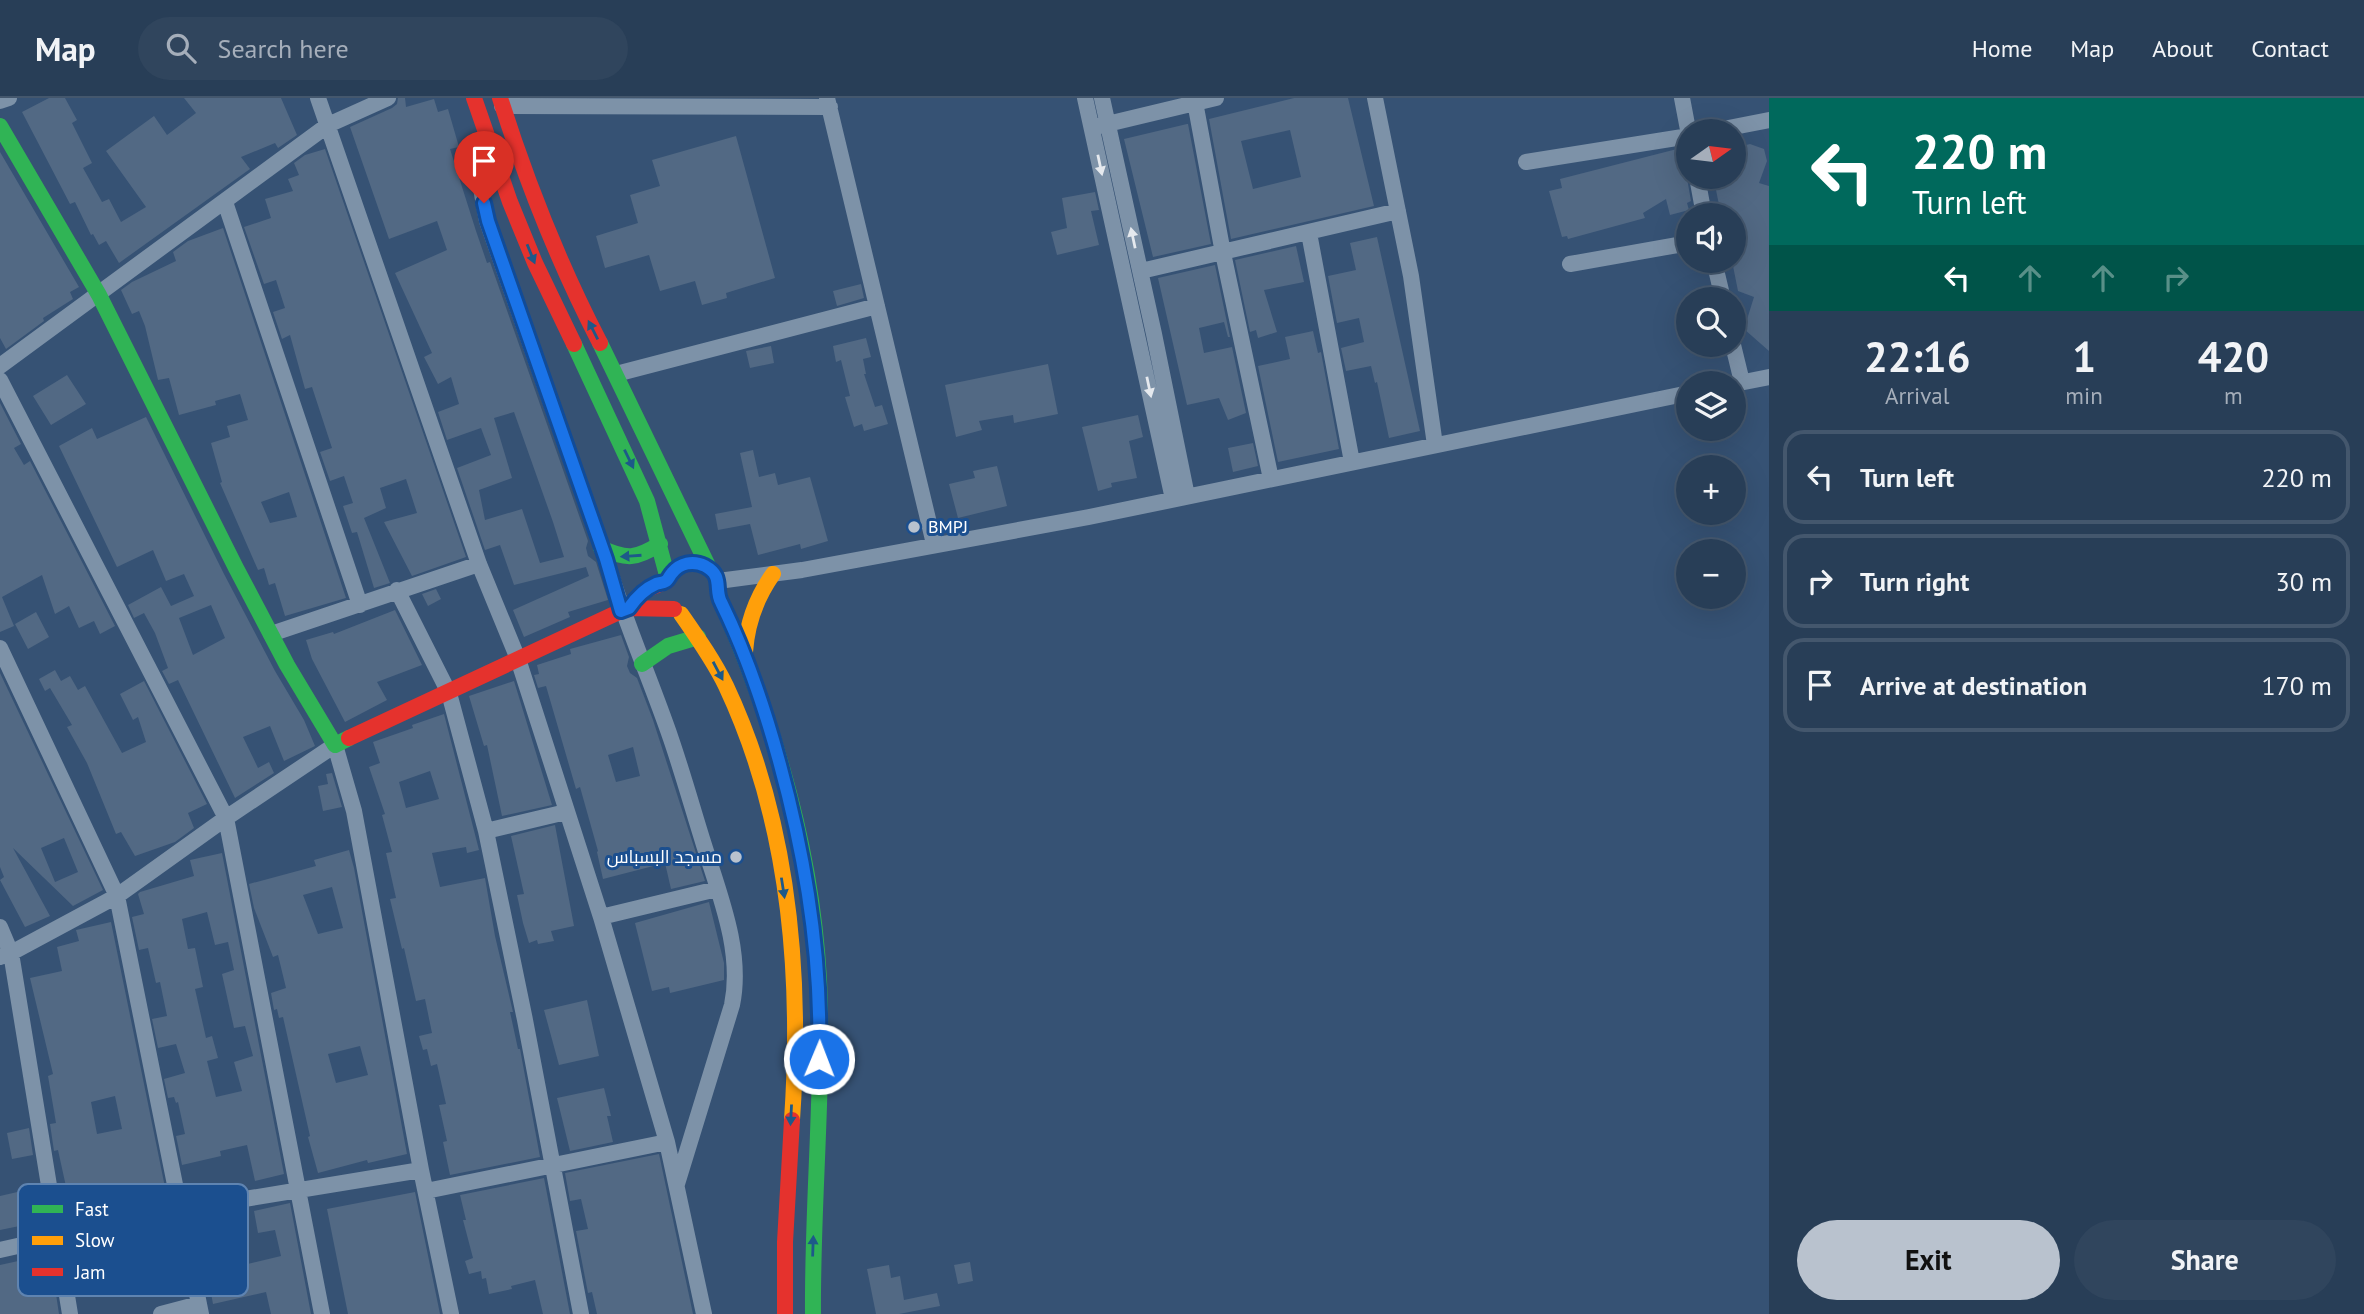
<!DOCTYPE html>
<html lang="en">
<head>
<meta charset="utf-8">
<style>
	:root { --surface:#283e57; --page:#30455d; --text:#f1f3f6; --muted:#a5aeba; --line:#44576d; --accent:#b9c2ce }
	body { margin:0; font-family:"PT Sans",Cairo,sans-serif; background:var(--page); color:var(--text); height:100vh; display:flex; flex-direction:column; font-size:26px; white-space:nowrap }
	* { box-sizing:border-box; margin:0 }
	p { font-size:23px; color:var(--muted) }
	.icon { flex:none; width:38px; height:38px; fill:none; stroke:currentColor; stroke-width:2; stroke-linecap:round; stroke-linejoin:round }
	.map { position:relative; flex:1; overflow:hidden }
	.drawer { display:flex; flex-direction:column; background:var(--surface); width:595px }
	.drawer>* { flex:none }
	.top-card { background:#00695c; color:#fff; overflow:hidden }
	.needle { width:46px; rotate:76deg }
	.fabs { position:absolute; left:1676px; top:21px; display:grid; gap:14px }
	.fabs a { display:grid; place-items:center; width:70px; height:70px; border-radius:50%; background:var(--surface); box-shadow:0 7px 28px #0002,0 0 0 2px var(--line); font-size:35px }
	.pin { position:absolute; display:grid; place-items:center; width:60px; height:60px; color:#fff; margin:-72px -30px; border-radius:50% 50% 50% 0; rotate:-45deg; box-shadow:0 0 7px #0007 }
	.pin .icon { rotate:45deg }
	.me { position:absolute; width:77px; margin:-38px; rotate:1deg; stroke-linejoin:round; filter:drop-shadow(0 0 5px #0008) }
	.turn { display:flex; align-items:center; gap:24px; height:147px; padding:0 28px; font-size:32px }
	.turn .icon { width:91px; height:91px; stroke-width:2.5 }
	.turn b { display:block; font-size:49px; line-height:60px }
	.lanes { display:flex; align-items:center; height:66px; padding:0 28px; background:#0003; justify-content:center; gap:35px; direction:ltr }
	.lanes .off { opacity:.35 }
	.eta { display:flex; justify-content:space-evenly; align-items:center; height:119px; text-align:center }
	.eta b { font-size:42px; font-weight:600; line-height:49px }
	.cta { display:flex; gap:14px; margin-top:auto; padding:14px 28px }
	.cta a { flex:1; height:80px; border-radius:42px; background:var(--accent); color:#111; font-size:28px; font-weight:600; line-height:80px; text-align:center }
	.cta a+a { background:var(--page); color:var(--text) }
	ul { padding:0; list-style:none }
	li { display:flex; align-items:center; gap:21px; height:94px; margin:0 14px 10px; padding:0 14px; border:4px solid var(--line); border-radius:21px }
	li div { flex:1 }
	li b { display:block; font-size:26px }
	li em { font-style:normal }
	header { display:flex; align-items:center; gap:42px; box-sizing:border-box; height:98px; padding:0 35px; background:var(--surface); border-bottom:2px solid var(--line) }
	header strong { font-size:33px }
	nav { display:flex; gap:38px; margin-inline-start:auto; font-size:24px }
	.search { width:490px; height:63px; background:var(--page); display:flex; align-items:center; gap:18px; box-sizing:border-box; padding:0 24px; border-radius:38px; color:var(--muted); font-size:26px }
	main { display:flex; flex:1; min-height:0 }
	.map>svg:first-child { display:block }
	.building { fill:#526984; fill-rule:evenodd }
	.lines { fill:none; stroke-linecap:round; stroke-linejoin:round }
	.street { stroke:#7d92a8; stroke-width:16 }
	.fast { stroke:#30b455; stroke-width:16 }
	.slow { stroke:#ff9f0a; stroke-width:16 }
	.jam { stroke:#e5322d; stroke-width:16 }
	.oneway { fill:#e5e9ee }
	.oneway2 { fill:#1d5989 }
	.route-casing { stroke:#114b97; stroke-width:18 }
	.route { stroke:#1a73e8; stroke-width:12 }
	.poi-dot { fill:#b9c2ce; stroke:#1b4f8f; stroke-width:2.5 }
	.labels { text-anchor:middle; stroke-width:6; stroke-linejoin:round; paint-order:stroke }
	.poi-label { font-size:18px; fill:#fff; stroke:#1b4f8f; text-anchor:start }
	.key { fill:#1b4f8f; stroke:#5f84b1; stroke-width:2 }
	.key-label { font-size:19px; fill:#fff }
</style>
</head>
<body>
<header>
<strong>Map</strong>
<div class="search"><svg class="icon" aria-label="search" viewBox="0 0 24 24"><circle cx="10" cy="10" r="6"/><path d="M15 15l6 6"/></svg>Search here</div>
<nav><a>Home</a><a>Map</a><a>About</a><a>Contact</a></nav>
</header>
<main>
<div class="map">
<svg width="1769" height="1216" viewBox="0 0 1769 1216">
	<rect width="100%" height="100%" fill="#365274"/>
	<path class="building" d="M49,0h16l12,22 -5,3 20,40 -9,5 19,34 7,-3 12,23 25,-15 -40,-56 48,-35 13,19 29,-22 -12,-15h97l16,37 -19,13 -3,-5 -34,14 9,12 -131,94 -13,-22 -7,4 -6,-11 -2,1 -16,-33 -5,2 -48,-92z
		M398,0h7l1,9 28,-8 4,13 10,-3 11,38 -9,2 26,82 11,32 3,-1 98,279 -2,7 2,8 8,6 12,38 -40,12 2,5 -46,20 -11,-27 76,-34 -3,-9 -72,18 -14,-40 -15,5 -28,-82 34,-13 -10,-27 -34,12 -9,-28 21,-8 -8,-27 -13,7 -14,-27 8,-4 -37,-80 52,-23 -10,-29 -48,18 -39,-112 42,-19 5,-4zM514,314l39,110 11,35 -24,6 -18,-54 -37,11 -6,-30 33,-12 -18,-60z
		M1294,0h54l26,108 -143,33 -22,-120zM1290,32l11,47 -48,12 -12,-48z
		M1187,26h1l23,120 -58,13 -29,-118z
		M736,38l39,142 -49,15 1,5 -25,7 -7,-24 -35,10 -11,-36 -44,13 -9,-32 42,-13 -8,-28 30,-9 -8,-26z
		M1750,46l14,5 3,12 -8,22 10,3v165l-25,-22 10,-32 -16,-6 -6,-30h2v-46h-13l-6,-30 -5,3 -2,-11h26v-29z
		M325,51l141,408 -54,19 -28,-54 33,-9 -11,-34 -26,9 6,20 -22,10 26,65 -16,5 -17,-56 -5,1 -9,-27 10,-3 -9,-27 -14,5 -10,-29 12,-4 -20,-61 -7,2 -15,-54 -8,4 -9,-27 12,-4 -9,-28 -12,4 -20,-57 27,-9 -6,-19 28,-8 -5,-12 11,-4 -5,-12 11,-8z
		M1677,51l12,18 -2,11 4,23 -4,2 2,7 -19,5 -4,-16 -23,14 2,5 -77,21 -1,-3 -5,1 -13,-46 13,-3 -2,-9z
		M0,54l79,135 -9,5 3,7 -30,19 1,3 -38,28 -6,-11z
		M1095,94l4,18 -8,1 8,34 -42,10 -6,-23 16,-4 -5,-30z
		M223,130l123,370 -61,18 -10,-33 -6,2 -5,-17 -6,2 -38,-87 2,-1 -11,-39 19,-6 -3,-11 21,-6 -8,-26 -25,7 1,4 -37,10 -10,-37 -11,2 -13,-54 -6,-15 -7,3 -11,-24 11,-8 44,-21 -3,-9 15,-11zM289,394l8,25 -27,6 -9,-21z
		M1377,139l43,194 -31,7 -12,-56 -2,1 -4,-17 -25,5 -5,-23 23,-6 -5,-24 -22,5 -9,-47 28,-6 -6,-27z
		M1296,148l8,36 -40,8 13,42 -19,6 -2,-8 -6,2 -15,-72z
		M1215,167l15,72h-2l-4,-15 -25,6 5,25 28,-6 14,66 -18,7 -9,-22 -32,7 -29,-127z
		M861,186l3,14 -27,8 -4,-15z
		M1313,233l5,22 3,-1 18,97 -61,13 -20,-96 32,-7 -5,-22z
		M866,240l5,19 -8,2 3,15h-2l11,33 7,-2 6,19 -24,7 -2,-7 -8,3 -9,-30 5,-1 -9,-36 -5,2 -3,-16z
		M771,248l3,17 -24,5 -4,-17z
		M1048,266l10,50 -44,9 -1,-8 -34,6 3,9 -26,7 -11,-52z
		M67,277l19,29 -35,21 -18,-29z
		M0,305l21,41 -7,4 10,17 6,-4 85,165 -15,8 -6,-13 -15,7 -10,-22 -14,8 -13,-39 -40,22 12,29 -14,6z
		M1138,317l5,22 -14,4 8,37 -26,5 1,4 -14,4 -16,-64z
		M146,319l78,157 51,97 29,49 11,26 -31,15 -14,-35 -27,11 15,31 11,-6 5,11 -39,25 -57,-118 -9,4 -7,-13 6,-3 -13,-35 -11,-20 -10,5 -6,-13 33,-18 10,19 23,-10 -10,-22 -18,7 -13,-31 -36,17 -58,-121 33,-18 5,11zM211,507l14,33 -32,17 -14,-37z
		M1253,345l5,23 -25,6 -5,-24z
		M753,352l6,27 16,-4 3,12 32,-8 18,64 -27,8 -1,-5 -42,11 -8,-31 -32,6 -3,-16 37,-7 -12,-54z
		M997,368l10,40 -49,12 -9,-34 26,-6 -2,-7z
		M436,491l5,10 -13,7 -6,-12z
		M395,512l27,55 -45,17 10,18 -42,22 -33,-63 -6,-19 27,-8 1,2z
		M36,514l13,25 -21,12 -13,-25z
		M621,537l8,22 -2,9 3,7 7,5 16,42 52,161 -34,8 -6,-26 -62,16 -6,-27 1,-1 -18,-64 -4,2 -30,-103 -8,2 -4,-13 5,-1 -2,-9 34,-11 -1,-5zM633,649l7,29 -24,6 -8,-27z
		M55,572l6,11 9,-5 8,14 7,-4 37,67 24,-11 -8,-25 -5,3 -13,-26 24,-13 63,123 -19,9 6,15 -19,14 -40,14 -14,-24 -5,2 -29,-71 -20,-36 5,-2 -22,-37 -5,3 -6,-12z
		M0,575l103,217 -30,16 -60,-58 37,68 -25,11 -25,-47 4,-3 -4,-10zM64,740l14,34 -23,10 -14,-34z
		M514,583l38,124 -50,11 -15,-71 -3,1 -15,-50z
		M444,616l35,136 -12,3 -1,-6 -34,6 8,34 45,-9 10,58 18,76h-3l8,37h2l20,108 -90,18 -7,-33 4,-1 -8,-36 7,-1 -9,-40 -6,2 -4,-17 -4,1 -4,-14 13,-3 -7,-34 -9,2 -12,-53 -2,1 -12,-50 6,-1 -10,-45 6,-1 -10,-37 3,-1 -16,-47 11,-4 -7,-21 40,-14 -1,-3zM430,673l9,28 -33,9 -7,-26z
		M332,675l10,34 -19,4 -5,-25 10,-2 -2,-10z
		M555,727l19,101 -23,5 3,10 -16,3 -1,-4 -8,3 -6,-20 -6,-28 7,-1 -13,-58z
		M349,752l5,18 53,286 -39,9 -1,-3 -49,13 -10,-36 2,-1 -27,-119 -4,1 -2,-9 -3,1 -3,-17 15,-5 -8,-33 -5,2 -19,-49 -5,-24 67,-18 -2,-6zM332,789l11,41 -25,6 -15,-39zM360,948l8,29 -32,8 -8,-29z
		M222,755l62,321 -29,7 -8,-36 -27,6 1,5 -39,9 -6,-29 9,-2 -7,-32 -2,1 -2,-6 -6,1 -4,-19 21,-6 -9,-29 -18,4 -6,-29 15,-3 -7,-34 -4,1 -8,-35 -9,2 -7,-33 12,-3 -6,-20 2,-2 54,-16 -4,-16zM207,814l8,33 13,-3 6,28 -12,4 12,54 11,-2 8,30 -19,6 8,29 -26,6 -9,-36 11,-3 -6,-22 -6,2 -11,-49 8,-2 -8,-39 -7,1 -6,-30z
		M709,804l15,61v17l-54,13 -1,-6 -17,4 -17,-68z
		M111,824l56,275 -90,21 -6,-28 -4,1 -9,-41 -4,1 -4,-27 6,-1 -8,-47 5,-2 -23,-96 32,-7 -5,-24 22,-6 -3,-11zM115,998l7,33 -25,5 -6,-32z
		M587,902l12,56 -40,9 -15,-55z
		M604,990l7,28h-4l6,26 -43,9 -13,-53z
		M29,1030l4,27 -21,4 -5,-26z
		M659,1056l34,160h-96l-5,-22 -4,1 -12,-62 12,-2 -7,-30 -11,2 -5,-28z
		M544,1080l26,136h-27l-8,-34 -24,6 1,3 -23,5 -3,-16 -4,1 -1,-8 -12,3 -4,-13 8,-3 -10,-38h3l-6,-25z
		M39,1089l5,34 -44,9v-34z
		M415,1094l25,122h-92l-21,-105z
		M290,1105l21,111h-40l-5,-22 -53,12 -15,-83 30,-6 11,51 42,-10 -6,-26 -17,3 -4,-22z
		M50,1156l9,60h-59v-49z
		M970,1164l3,19 -15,3 -4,-19z
		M889,1167l2,13 9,-2 4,24 33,-7 3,13 -41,8h-23l-9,-45z"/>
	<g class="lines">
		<path class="street" d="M318,0l161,466 39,95 83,258 66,225 37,172
			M827,0l107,446
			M1085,0l88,401
			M1102,0l52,236 33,162
			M1375,0l36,178 24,169
			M1682,0l7,37
			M0,3l9,-3
			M1195,4l28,151 48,226
			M502,8l328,1
			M1099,28l117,-28
			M1713,33l56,-11
			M487,46l-7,39 7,38 119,338c18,61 44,119 65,180 12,35 22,71 33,106 16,51 39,107 28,160l-55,179
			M1526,64l163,-26
			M1697,79l7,38
			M225,104l135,403
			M1309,135l43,229
			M1714,163l9,38
			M1570,166l119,-21
			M1141,173l257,-60
			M1733,247l9,37
			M0,268l328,-241 60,-27
			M616,276l261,-68
			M0,282l226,438 96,496
			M1734,286l35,-7
			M718,483l84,-11 287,-53 600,-124
			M397,492l52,103 37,138 39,189 56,294
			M271,536l208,-70
			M0,550l117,248 84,418
			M486,733l80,-19
			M601,819l116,-28
			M0,829l11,26 59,361
			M0,859l11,-4 106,-57 109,-78 109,-73 19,66 67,359 30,144
			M426,1093l241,-49
			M0,1152l178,-40 243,-40
			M161,1216l38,-10"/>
		<path class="fast" d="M0,28l99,169 137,273 51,97 48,80 14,-7
			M600,245l109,225
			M574,246l73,157 21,78
			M601,450c26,12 35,11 59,-4
			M719,499c54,121 93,250 100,383 5,111 -7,223 -6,334
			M642,566l26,-18 30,-9"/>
		<path class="slow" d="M681,516c16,23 33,47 45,72 63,134 76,289 66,434
			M745,554c2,-29 11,-54 28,-78"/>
		<path class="jam" d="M474,0l36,104 25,61 39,81
			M500,0c27,85 59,166 100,245
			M629,510l16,-18 22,-9
			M349,640l272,-127 8,-3 45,1
			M785,1216v-72l7,-122"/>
	</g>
	<defs><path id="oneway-solid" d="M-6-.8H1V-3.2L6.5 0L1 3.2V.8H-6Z" transform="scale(1.75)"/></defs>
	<g class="oneway">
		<use href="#oneway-solid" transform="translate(1100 67) rotate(78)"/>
		<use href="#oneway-solid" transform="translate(1133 140) rotate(-102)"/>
		<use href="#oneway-solid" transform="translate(1149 289) rotate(78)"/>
	</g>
	<g class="oneway2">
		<use href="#oneway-solid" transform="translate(531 156) rotate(68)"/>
		<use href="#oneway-solid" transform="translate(593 232) rotate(-117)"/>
		<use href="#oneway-solid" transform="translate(629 361) rotate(64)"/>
		<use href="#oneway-solid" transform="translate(631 458) rotate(176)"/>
		<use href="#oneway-solid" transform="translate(718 573) rotate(62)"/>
		<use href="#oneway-solid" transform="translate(783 790) rotate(81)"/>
		<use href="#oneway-solid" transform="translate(791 1017) rotate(93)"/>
		<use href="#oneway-solid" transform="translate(813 1148) rotate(-88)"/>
	</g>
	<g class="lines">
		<g class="route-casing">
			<path id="route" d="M484,105l4,18 118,338 15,52 8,-3c7,-10 15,-19 27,-24 3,-1 7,-1 10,-3 2,-1 4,-6 6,-8 8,-10 21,-13 33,-7 19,10 9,23 16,36 25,51 43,104 58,159 27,98 43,197 40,298"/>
		</g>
		<use href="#route" class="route"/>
	</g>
	<g class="poi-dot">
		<circle cx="914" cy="429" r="7"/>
		<circle cx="736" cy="759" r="7"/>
	</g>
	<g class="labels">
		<g class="poi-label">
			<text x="928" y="435">BMPJ</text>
			<text x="722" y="765" text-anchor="end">مسجد البسباس</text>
		</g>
	</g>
	<rect x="18" y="1086" width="230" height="112" rx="10" class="key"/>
	<rect x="32" y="1107" width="31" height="8" fill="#30b455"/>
	<rect x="32" y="1138" width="31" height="9" fill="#ff9f0a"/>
	<rect x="32" y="1170" width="31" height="8" fill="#e5322d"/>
	<g class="key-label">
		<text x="75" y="1118">Fast</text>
		<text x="75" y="1149">Slow</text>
		<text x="75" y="1181">Jam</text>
	</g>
</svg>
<div class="fabs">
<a><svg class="needle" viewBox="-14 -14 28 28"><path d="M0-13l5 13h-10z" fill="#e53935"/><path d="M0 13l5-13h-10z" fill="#a5aeba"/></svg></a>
<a><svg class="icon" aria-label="sound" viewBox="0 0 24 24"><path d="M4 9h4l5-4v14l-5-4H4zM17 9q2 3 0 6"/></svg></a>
<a><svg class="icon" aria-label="search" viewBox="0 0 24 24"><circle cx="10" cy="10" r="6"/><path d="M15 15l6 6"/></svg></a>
<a><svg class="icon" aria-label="layers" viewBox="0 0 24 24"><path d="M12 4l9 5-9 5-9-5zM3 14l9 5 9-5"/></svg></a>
<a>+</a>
<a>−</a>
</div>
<div class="pin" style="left:484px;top:105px;background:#d93025"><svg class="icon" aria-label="arrive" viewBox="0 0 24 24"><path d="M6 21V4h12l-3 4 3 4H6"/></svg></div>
<svg class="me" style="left:819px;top:961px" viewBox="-20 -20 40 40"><circle r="17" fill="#1a73e8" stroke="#fff" stroke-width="3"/><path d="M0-11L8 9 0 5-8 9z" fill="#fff"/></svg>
</div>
<section class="drawer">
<div class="top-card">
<div class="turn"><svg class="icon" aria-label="left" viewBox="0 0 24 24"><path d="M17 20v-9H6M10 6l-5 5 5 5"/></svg><div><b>220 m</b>Turn left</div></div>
<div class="lanes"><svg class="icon" aria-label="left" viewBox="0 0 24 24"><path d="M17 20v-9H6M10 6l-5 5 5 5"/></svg><svg class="icon off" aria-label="ahead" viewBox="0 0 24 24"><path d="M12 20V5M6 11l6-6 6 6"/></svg><svg class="icon off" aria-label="ahead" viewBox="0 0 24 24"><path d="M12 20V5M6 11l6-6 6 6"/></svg><svg class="icon off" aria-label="right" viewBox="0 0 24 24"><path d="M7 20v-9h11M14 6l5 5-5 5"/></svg></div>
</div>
<div class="eta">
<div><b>22:16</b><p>Arrival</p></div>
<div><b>1</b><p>min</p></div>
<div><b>420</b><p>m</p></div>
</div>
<ul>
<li><svg class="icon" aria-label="left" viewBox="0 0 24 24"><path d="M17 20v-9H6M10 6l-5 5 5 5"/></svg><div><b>Turn left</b></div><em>220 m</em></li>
<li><svg class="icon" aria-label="right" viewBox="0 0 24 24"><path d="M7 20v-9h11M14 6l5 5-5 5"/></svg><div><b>Turn right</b></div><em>30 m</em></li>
<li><svg class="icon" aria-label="arrive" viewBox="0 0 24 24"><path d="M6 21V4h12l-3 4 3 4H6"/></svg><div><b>Arrive at destination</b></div><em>170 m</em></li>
</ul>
<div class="cta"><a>Exit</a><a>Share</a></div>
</section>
</main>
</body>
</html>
